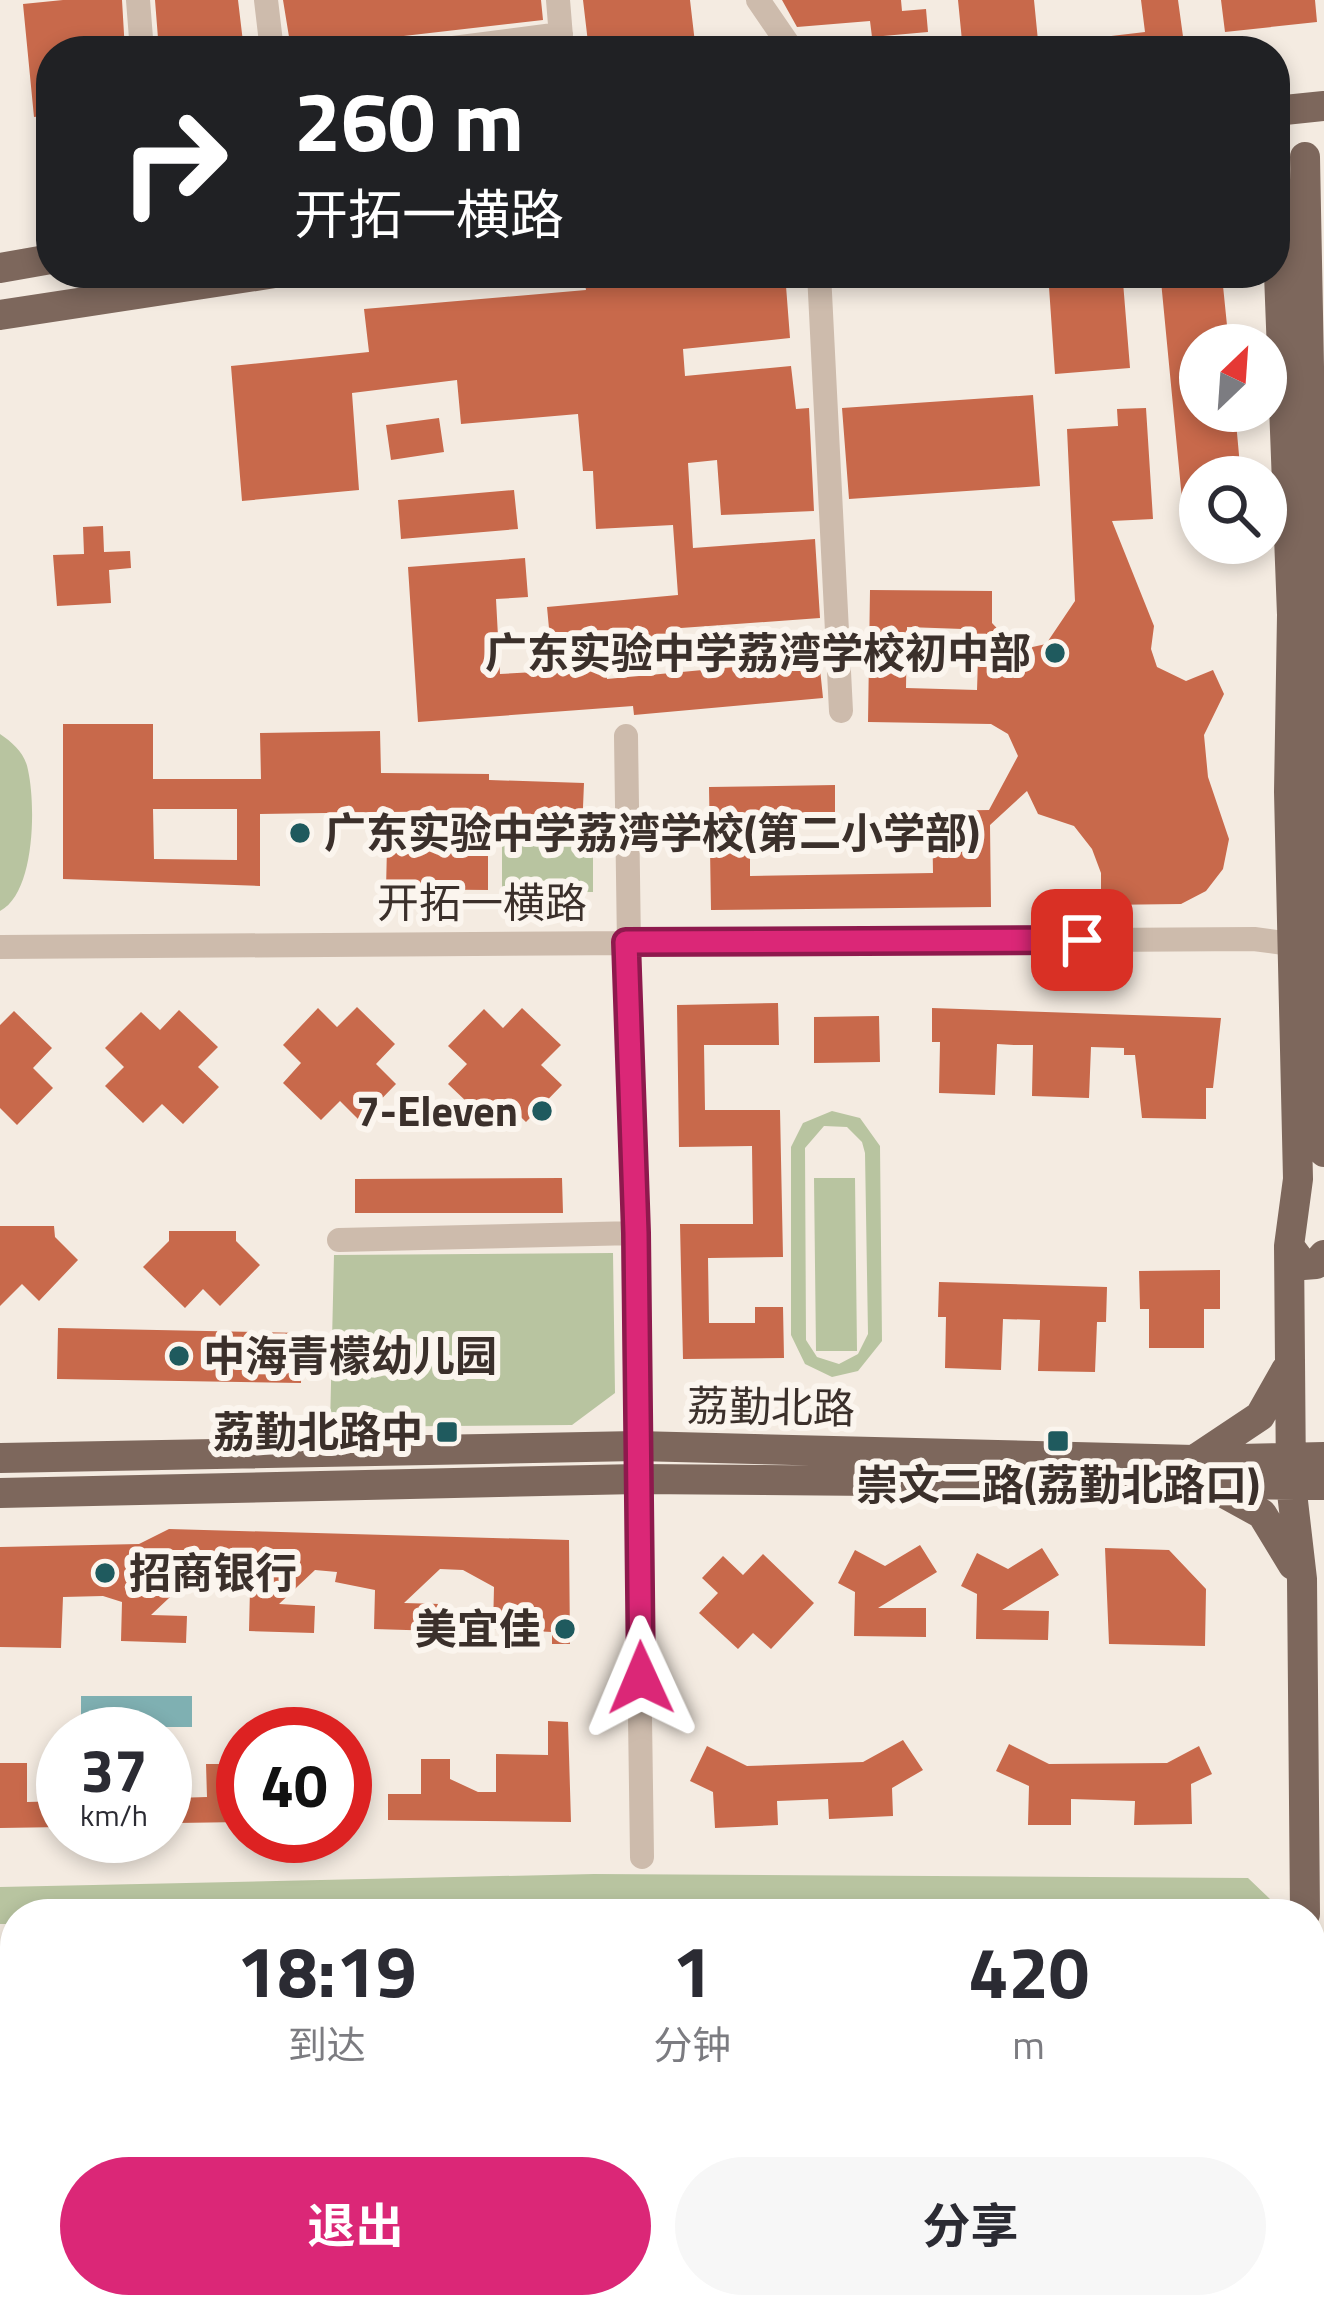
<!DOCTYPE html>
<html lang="zh">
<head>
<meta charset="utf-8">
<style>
	:root { --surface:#fff; --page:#f7f7f7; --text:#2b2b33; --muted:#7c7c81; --accent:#db2777 }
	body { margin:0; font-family:"Titillium Web","Noto Sans SC",sans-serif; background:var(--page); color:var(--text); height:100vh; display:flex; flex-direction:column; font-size:45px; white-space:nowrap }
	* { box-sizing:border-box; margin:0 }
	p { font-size:39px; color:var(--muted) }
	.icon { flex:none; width:66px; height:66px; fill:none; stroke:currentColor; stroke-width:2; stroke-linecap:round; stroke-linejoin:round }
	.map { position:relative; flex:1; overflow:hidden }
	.drawer { position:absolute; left:0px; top:1899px; width:1326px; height:420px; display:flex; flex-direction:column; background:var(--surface); border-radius:48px 48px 0 0; box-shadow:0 6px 18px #0003 }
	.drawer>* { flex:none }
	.banner { position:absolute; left:36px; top:36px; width:1254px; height:252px; border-radius:48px; box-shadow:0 6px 18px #0003; background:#202124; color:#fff; overflow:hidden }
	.needle { width:78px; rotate:25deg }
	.tools { position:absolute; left:1179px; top:324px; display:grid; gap:24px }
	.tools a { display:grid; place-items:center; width:108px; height:108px; border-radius:50%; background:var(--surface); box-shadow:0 6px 18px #0003; font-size:60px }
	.speed { position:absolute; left:36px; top:1707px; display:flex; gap:24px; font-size:60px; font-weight:700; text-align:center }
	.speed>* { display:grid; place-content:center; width:156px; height:156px; border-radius:50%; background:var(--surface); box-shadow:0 6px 18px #0003; line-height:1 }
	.speed small { font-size:30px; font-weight:400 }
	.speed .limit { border:18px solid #d22; background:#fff; color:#111 }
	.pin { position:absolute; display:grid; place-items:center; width:102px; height:102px; color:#fff; margin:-51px; border-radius:24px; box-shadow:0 6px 18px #0006 }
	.me { position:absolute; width:132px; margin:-66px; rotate:359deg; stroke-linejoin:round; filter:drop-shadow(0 0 9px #0008) }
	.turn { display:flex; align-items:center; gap:42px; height:252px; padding:0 60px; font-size:54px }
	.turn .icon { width:156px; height:156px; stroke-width:2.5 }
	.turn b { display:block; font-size:84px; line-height:102px }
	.eta { display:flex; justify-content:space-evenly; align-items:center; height:204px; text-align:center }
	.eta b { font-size:72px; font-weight:700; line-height:84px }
	.action { display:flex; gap:24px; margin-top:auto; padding:24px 60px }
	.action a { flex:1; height:138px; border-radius:72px; background:var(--accent); color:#fff; font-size:48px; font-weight:700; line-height:138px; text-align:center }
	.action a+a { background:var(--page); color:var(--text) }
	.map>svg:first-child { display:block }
	.green { fill:#b8c4a0; fill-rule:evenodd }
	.water { fill:#7fb0b2 }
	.building { fill:#c8694b; fill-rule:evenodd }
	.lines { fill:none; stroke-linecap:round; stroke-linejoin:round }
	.minor { stroke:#cdbbac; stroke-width:24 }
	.major { stroke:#7d675c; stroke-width:30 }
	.route-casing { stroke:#8e194d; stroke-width:30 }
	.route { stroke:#db2777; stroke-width:21 }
	.poi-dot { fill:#1f5a5e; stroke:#fbf5ee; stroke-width:4.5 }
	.labels { text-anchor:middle; stroke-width:12; stroke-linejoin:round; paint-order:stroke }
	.poi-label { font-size:42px; font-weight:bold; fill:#3b302b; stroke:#fbf5ee; text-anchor:end }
	.street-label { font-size:42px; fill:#3b302b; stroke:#fbf5ee }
</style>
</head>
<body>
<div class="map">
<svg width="1324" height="2319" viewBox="0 0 1324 2319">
	<rect width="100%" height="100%" fill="#f4ebe1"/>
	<path class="green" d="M0,734c13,9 25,19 28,36 8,36 7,123 -28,141z
		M502,841h91v51h-91z
		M832,1111l28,7 20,28 2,195 -24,30 -26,6 -27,-13 -14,-29v-188l12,-24zM824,1126l23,1 15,15 3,11 3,181 -10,20 -19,10 -22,-7 -11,-17 -1,-192z
		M814,1178h41l2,173h-41z
		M613,1253l2,140 -43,32 -242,2 4,-172z
		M594,1874l654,4 22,21v15h-1255v10h-15v-37z
		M0,2030h15v274h1259l1,15h-1275z"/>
	<path class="water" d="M81,1696h111v31h-111z"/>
	<path class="building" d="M63,0h59l3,51h-74v64l-17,2 -11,-113z
		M155,0h83l5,42 -84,9z
		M283,0h258l2,20 -252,29z
		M583,0h107l5,43 -27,3v5h-79z
		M782,0h119l1,11 24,-2 2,23 -56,5 -2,-16 -73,6z
		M958,0h76l5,51h-76z
		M1141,0h37l7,51h-115l-1,-10 76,-9z
		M1221,0h94l2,22 -92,10z
		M675,273h110l5,65 -107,11 2,27 106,-10 5,43 13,-1 5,103 -93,4 -4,-55 -29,3 5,85 122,-9 5,79 -153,11v7l-63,5 3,38 212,-20 4,39 -189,17 -1,-9 -215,16 -10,-155 117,-9 3,39 -32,2 4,75 53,-3 -6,-64 131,-12 -5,-70 -77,4 -3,-58h-10l-5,-57 -117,10 -4,-44 -105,13 7,97 -117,11 -11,-135 138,-14 -5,-43 222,-19 -1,-6z
		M1222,276l7,69h-29v66h35l6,66h-41v42l-16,1 -23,-239z
		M1123,282l7,86 -75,6 -6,-87z
		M1033,395l7,91 -191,13 -7,-91z
		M1146,408l7,111 -41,2 42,105 -3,23 6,18 29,14 27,-11 11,24 -20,41 4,42 21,62 -6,30 -17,22 -25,13 -80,1v-32l-9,-24 -18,-23 -36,-12 -11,-23 -37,34 1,82 -280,3 -2,-123 126,-2v38l-85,1v52l183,-3 -1,-62 57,-1 29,-54 -10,-22 -17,-10 -123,-2 2,-132 122,1v32l18,19 18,6 18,-4 29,-43 -8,-172 51,-3 -1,-17zM907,627l56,2 -1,31h16l-1,30 -71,-2z
		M439,418l5,34 -53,8 -5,-35z
		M514,490l4,39 -117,10 -3,-39z
		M103,526l1,26 26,-1 1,17 -22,2 2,33 -54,3 -4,-51 31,-1 -1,-27z
		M63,724h90v55h108l-1,-46 120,-2 1,42 108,1v6l95,3 -2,48 -94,-2v61l-102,-1 1,-42 71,1v-37l-198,3v72l-197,-7zM153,809h84v51l-83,-1z
		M778,1003l1,42h-75l1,65h75l3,147 -75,1 1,65h46v-16h28l1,51 -101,1 -3,-135h73l-1,-78 -73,1 -2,-142z
		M357,1007l38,37 -19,20 20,20 -36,37 -20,-20 -19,19 -38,-37 18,-20 -18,-18 35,-37 19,19z
		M522,1008l39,37 -20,20 21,20 -36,37 -21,-20 -18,19 -39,-37 19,-20 -19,-18 36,-37 19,19z
		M932,1008l289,10 -8,70h-7v31l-64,-1 -7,-63h-11v-7l-33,-1 -2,51 -57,-2 1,-51h-19l-17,-1 -2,51 -56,-2 1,-51h-8z
		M179,1010l39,37 -20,20 21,20 -36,37 -21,-20 -19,19 -38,-37 19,-19 -19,-19 36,-36 19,18z
		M14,1011l38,37 -19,20 20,20 -36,37 -17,-17v-83z
		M879,1016l1,46 -66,1v-46z
		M562,1178l1,35h-208v-34z
		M0,1226h54l1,11 23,23 -39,41 -17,-17 -22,22z
		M169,1231h67v10l24,24 -40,41 -17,-17 -18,19 -42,-41 26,-26z
		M1220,1270v39h-16v39h-55v-39h-9l-1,-38z
		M939,1282l168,5 -1,35h-9l-2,50 -57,-1 2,-51 -37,-1 -2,51 -56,-2 1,-51h-8z
		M58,1328l244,5 -1,50 -244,-4z
		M169,1529l400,11 1,104h-18v-12l-59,-3 1,-42 -31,-17 -23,-1 -36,34 36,1 -1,27 -65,-2 1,-39 -40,-8 2,-10 -22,-2 -36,34 36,2 -1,27 -65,-2 1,-42 -33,-19 -30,11 -36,34 36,1 -1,27 -65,-2 1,-39 -19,-6 -40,1 -2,51 -61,-1v-100l139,-3z
		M920,1545l17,27 -59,36h48v29l-72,-1 1,-44 -17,-9 17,-33 30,16z
		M1042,1548l17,27 -57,35 47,1 -1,29 -72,-1 1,-45 -16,-8 16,-33 31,16z
		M1105,1548l64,2 37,39 -1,57 -96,-2z
		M763,1554l51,49 -43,46 -18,-16 -15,16 -39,-36 19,-20 -16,-15 21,-22 20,19z
		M548,1721l20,1 3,100 -183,-2v-26h33v-35h29v20l28,13h18v-38l52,1z
		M903,1740l20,30 -31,18 1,28 -64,3 -1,-20 -51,2 1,24 -63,3 -2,-36 -23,-11 17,-35 40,20 116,-4z
		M1009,1744l40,20 118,-1 32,-17 13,28 -21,10 1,40 -58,1 1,-24 -64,-2v26h-43l1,-39 -33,-15z
		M0,1763h27v39l36,-1v26l-63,1z
		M206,1764h33l4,58 -67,1 -1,-25 32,-1z
		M0,1949h15v62h-15z"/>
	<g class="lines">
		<path class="minor" d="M138,0l4,51
			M266,0l6,51
			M558,0l4,49
			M758,0l35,51
			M430,51l131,-17
			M819,273l22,438
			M626,736l16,1121
			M0,947l1254,-8 51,7
			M339,1240l297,-7
			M1311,2045l13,-1"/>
		<path class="major" d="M1275,111l49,-5
			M1305,157l19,995
			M1275,169l17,446 -3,177 9,387 -9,67 1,115 1,123 11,95 3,335
			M0,268l51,-9
			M0,315l275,-42
			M1289,1246l14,19 13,-1 8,-9
			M0,1458l637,-12 557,14 130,-3
			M1194,1460l66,-44 26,-46
			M1215,1488l47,26 31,51
			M0,1493l638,-14 686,6
			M1309,2304v15"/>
	</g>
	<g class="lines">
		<g class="route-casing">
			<path id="route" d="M641,1678l-5,-445 -10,-291 456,-2"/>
		</g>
		<use href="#route" class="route"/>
	</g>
	<g class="poi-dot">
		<circle cx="1055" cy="653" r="12"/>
		<circle cx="300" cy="833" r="12"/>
		<circle cx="542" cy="1111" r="12"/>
		<circle cx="179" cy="1356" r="12"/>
		<rect x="435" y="1420" width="24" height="24" rx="6"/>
		<rect x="1046" y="1429" width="24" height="24" rx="6"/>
		<circle cx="105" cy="1573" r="12"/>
		<circle cx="565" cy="1629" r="12"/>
	</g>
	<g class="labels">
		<g class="poi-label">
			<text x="1031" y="668">广东实验中学荔湾学校初中部</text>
			<text x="324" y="848" text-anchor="start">广东实验中学荔湾学校(第二小学部)</text>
			<text x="518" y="1126">7-Eleven</text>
			<text x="203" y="1371" text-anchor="start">中海青檬幼儿园</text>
			<text x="423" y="1447">荔勤北路中</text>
			<text x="1058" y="1500" text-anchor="middle">崇文二路(荔勤北路口)</text>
			<text x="129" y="1588" text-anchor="start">招商银行</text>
			<text x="541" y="1644">美宜佳</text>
		</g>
		<g class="street-label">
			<text x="482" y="918">开拓一横路</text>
			<text transform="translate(771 1407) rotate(1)" y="15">荔勤北路</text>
		</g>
	</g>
</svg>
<div class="tools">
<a><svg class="needle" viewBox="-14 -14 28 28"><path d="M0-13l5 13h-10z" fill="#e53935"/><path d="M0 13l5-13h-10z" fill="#7c7c81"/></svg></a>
<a><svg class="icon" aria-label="search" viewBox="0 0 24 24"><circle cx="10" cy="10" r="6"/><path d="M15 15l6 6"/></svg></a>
</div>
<div class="speed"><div>37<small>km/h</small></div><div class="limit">40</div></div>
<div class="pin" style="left:1082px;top:940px;background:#d93025"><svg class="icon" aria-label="arrive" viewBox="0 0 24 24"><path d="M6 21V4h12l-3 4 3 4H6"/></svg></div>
<svg class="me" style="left:641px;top:1678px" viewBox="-20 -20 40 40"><path d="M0-17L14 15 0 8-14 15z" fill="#db2777" stroke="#fff" stroke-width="4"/></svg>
<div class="banner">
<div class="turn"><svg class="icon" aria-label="right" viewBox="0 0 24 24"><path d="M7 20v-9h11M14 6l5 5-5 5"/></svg><div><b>260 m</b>开拓一横路</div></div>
</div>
<section class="drawer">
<div class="eta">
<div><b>18:19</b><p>到达</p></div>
<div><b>1</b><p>分钟</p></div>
<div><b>420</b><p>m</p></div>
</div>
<div class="action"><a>退出</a><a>分享</a></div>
</section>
</div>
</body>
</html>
